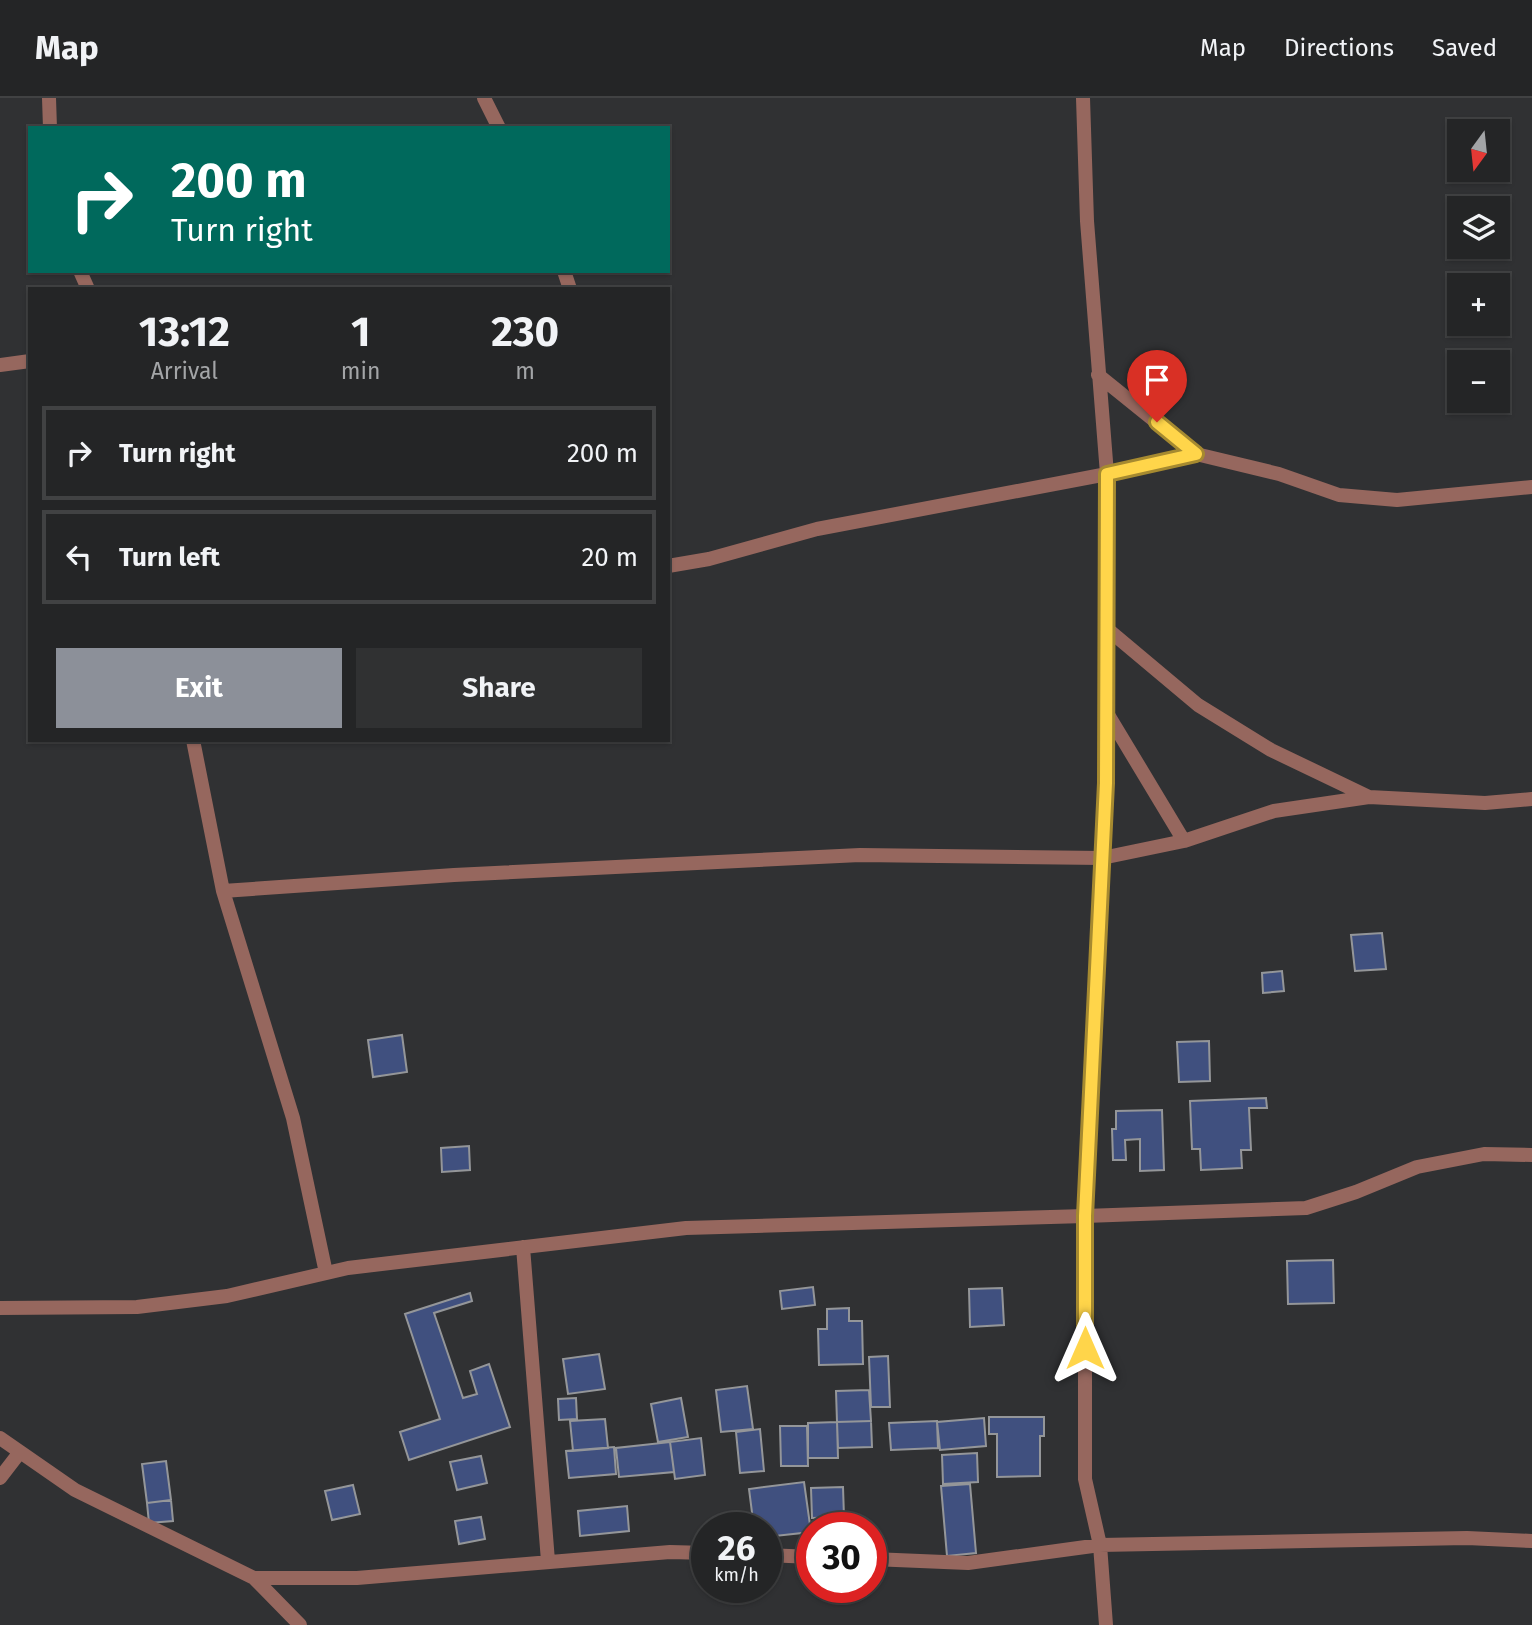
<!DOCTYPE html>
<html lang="en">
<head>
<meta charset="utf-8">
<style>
	:root { --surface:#242526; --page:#303132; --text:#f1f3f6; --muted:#a3a5a7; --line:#414243; --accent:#8c9099 }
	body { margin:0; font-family:"Fira Sans",sans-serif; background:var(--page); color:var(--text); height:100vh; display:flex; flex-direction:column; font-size:26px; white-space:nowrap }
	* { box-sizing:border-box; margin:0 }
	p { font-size:23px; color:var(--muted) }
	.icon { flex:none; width:38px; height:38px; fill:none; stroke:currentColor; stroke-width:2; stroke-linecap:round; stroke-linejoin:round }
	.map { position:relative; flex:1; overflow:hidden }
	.side { position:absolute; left:28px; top:189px; width:642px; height:455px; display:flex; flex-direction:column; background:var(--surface); border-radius:0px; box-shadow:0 2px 5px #0004,0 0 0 2px var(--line) }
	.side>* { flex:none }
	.guide { position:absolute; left:28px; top:28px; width:642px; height:147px; border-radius:0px; box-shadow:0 2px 5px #0004,0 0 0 2px var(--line); background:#00695c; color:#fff; overflow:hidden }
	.needle { width:46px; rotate:195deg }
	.fabs { position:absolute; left:1447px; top:21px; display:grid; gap:14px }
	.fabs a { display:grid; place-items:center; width:63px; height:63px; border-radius:0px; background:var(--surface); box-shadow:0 2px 5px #0004,0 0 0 2px var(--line); font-size:35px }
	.speed { position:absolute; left:691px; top:1414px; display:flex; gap:14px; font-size:35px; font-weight:700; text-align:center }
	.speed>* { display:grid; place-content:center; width:91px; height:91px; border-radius:50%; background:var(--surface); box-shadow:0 2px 5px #0004,0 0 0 2px var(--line); line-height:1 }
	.speed small { font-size:18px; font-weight:400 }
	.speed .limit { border:10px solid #d22; background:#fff; color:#111 }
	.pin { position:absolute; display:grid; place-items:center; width:60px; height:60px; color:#fff; margin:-72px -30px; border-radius:50% 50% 50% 0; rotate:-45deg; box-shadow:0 0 7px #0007 }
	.pin .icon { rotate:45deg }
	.me { position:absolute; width:77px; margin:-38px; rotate:0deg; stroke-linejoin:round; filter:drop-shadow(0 0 5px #0008) }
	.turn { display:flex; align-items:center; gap:24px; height:147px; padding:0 28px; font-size:32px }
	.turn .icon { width:91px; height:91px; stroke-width:2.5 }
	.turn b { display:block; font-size:49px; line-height:60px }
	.eta { display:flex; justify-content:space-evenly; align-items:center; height:119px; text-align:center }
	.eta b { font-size:42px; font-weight:700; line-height:49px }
	.button { display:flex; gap:14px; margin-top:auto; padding:14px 28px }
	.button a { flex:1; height:80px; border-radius:0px; background:var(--accent); color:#fff; font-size:28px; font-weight:700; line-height:80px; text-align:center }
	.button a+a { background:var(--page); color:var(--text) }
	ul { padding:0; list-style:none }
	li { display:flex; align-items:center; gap:21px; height:94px; margin:0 14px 10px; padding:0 14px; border:4px solid var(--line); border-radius:0px }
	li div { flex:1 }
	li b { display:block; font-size:26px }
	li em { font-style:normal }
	header { display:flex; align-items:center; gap:42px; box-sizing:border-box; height:98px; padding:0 35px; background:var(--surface); border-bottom:2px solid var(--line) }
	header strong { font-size:33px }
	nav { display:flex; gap:38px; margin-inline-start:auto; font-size:24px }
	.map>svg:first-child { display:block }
	.building { fill:#40507f; stroke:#949699; stroke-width:2 }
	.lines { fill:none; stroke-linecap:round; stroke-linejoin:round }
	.street { stroke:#96675e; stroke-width:14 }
	.route-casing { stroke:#a68a30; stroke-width:18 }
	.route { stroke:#ffd54a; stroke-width:12 }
</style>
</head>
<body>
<header>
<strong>Map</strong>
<nav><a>Map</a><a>Directions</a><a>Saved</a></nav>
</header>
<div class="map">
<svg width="1532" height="1527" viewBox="0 0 1532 1527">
	<rect width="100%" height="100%" fill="#303133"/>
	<path class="building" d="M1382,835l4,36 -31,2 -4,-36z
		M1282,873l2,20 -21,2 -1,-20z
		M402,937l5,37 -34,5 -5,-37z
		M1209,943l1,40 -31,1 -2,-40z
		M1266,1000l1,10h-18l2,42h-10l1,18 -41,2 -1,-21h-8l-2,-48z
		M1162,1012l2,60 -24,1v-32l-15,1 1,20h-13l-1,-31h4v-18z
		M469,1048l1,24 -28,2 -1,-24z
		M1333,1162l1,43 -46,1 -1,-43z
		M813,1189l2,18 -33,4 -2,-18z
		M1002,1190l2,37 -34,2 -1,-38z
		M470,1195l2,8 -38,12 29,85 14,-4 -7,-23 19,-7 21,63 -101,33 -9,-28 40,-13 -35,-105z
		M849,1210v13h13l1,43 -44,1 -1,-36h9v-20z
		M599,1256l6,35 -37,5 -5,-35z
		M888,1258l2,51h-19l-2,-50z
		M747,1288l6,43 -32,3 -5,-42z
		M869,1292l2,31 -34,1 -1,-31z
		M576,1300l1,21 -18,1 -1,-21z
		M681,1300l7,39 -30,5 -7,-38z
		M989,1319h55v19h-4v40l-43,1v-43h-8z
		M984,1320l2,28 -46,4 -3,-28z
		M605,1321l3,29 -35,3 -3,-30z
		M871,1323l1,26 -34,1 -1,-26z
		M937,1323l1,27 -47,2 -2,-27z
		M837,1324l1,36h-30v-35z
		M780,1328h27l1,40h-27z
		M760,1331l4,42 -24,2 -4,-41z
		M701,1340l4,37 -30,4 -5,-37z
		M670,1344l4,30 -55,5 -3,-29z
		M614,1349l2,27 -47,4 -3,-27z
		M977,1355l1,29 -35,2 -1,-29z
		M481,1358l6,27 -30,7 -7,-28z
		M166,1363l5,39 -24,3 -5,-39z
		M804,1384l7,50 -45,5v-9h-12l-5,-39z
		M970,1386l6,69 -29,3 -6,-70z
		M353,1387l7,29 -28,6 -7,-29z
		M843,1389l1,30 -32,1 -1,-30z
		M171,1402l2,21 -24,2 -2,-20z
		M627,1408l2,25 -49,5 -2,-25z
		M481,1419l4,22 -26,5 -4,-23z"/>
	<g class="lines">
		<path class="street" d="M49,0l1,30
			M484,0l15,30
			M1083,0l4,123 20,253 -1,309 -21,433v263l15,66 6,80
			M80,173l8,18
			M564,173l6,18
			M0,267l30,-4
			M1098,277l98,79
			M668,468l41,-7 108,-30 290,-55 89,-20 83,20 60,21 58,5 135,-13
			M1105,529l93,78 73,45 98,47
			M1107,615l77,128
			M193,642l30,151
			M523,1149l25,314
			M326,1175l-33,-155 -70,-227 231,-16 406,-20 242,3 82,-17 90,-30 95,-14 116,6 47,-4
			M0,1210l137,-1 90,-11 121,-28 338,-40 399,-12 221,-8 50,-16 61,-25 67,-13 48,1
			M0,1340l75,52 179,88 46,47
			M0,1380l20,-26
			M766,1457l46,2
			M872,1461l96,4 132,-18 367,-7 65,3
			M254,1480h103l313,-26 37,1"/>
	</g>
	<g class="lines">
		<g class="route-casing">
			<path id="route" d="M1085,1250v-132l21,-433 1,-309 89,-20 -39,-32"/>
		</g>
		<use href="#route" class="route"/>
	</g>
</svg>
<div class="fabs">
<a><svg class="needle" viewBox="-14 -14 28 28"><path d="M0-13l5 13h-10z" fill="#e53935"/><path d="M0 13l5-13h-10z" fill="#a3a5a7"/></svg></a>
<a><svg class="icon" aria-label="layers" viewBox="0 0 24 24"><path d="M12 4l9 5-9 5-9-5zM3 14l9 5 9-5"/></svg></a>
<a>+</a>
<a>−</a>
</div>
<div class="speed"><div>26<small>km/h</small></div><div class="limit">30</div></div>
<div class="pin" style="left:1157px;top:324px;background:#d93025"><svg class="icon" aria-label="arrive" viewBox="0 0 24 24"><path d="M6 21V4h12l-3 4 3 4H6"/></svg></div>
<svg class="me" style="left:1085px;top:1250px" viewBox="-20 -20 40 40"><path d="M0-17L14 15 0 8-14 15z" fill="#ffd54a" stroke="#fff" stroke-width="4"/></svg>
<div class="guide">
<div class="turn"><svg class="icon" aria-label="right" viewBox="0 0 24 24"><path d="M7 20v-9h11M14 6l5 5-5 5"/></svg><div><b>200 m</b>Turn right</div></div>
</div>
<section class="side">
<div class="eta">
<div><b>13:12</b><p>Arrival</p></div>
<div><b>1</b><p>min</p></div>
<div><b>230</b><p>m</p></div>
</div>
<ul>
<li><svg class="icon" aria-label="right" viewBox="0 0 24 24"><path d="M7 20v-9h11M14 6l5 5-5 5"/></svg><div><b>Turn right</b></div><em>200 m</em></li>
<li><svg class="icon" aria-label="left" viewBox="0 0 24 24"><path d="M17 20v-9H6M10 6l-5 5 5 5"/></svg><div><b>Turn left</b></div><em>20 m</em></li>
</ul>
<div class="button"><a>Exit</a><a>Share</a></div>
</section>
</div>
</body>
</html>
